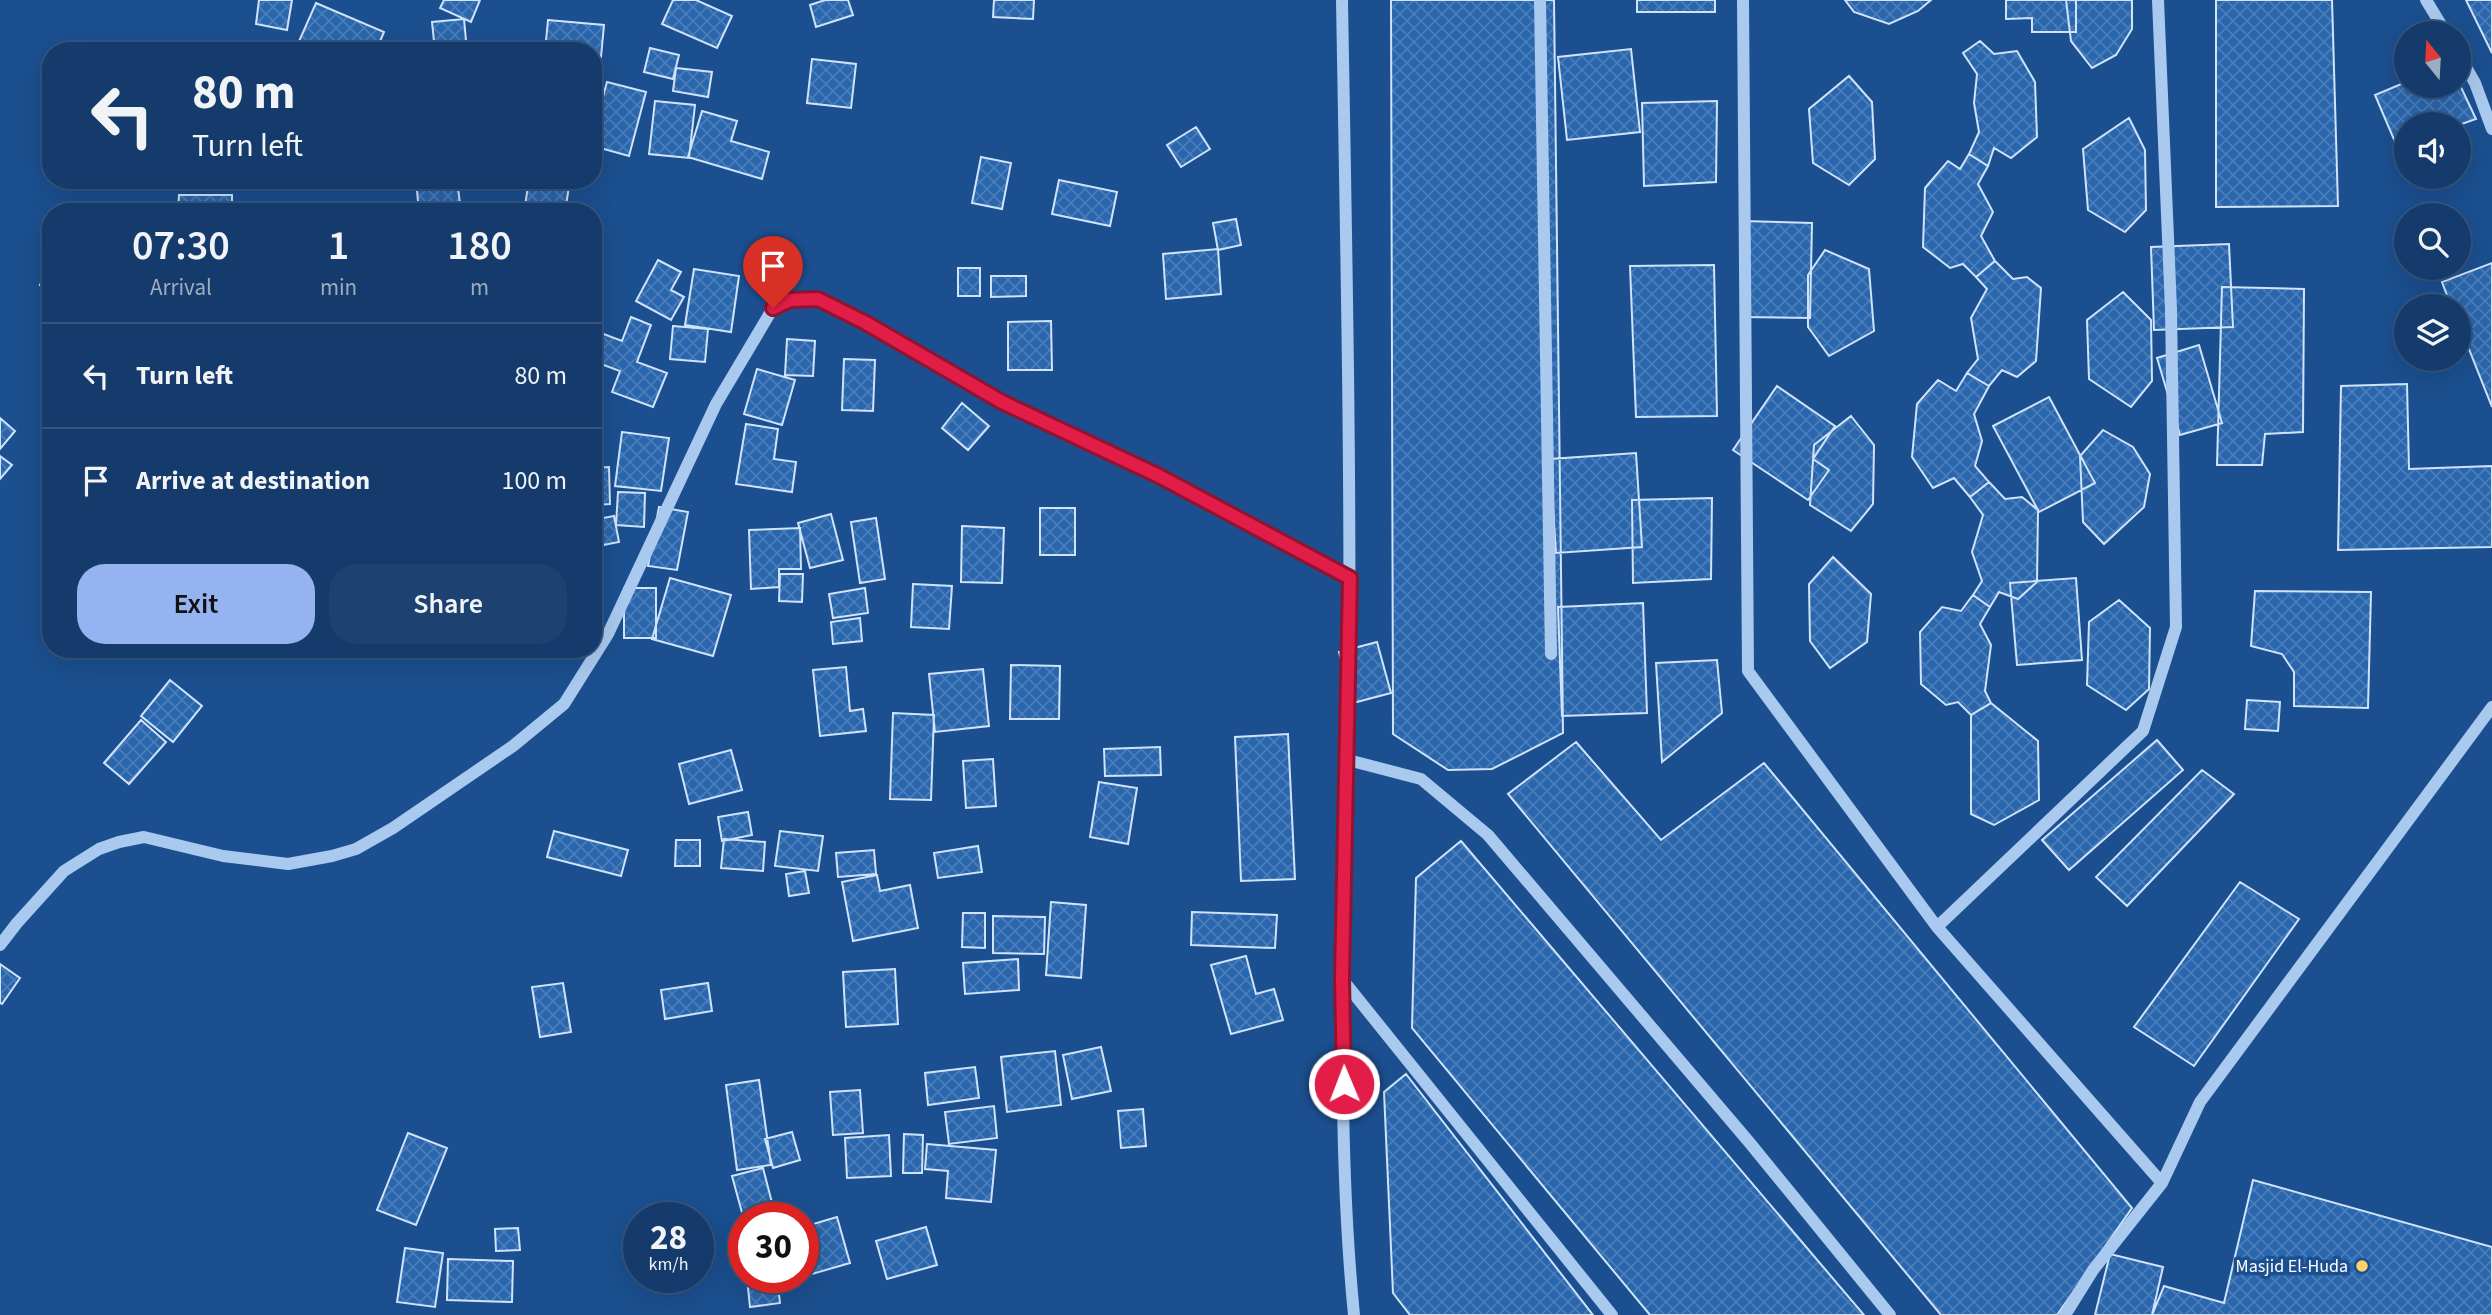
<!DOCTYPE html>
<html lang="en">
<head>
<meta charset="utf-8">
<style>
	:root { --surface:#143b6b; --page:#1d4271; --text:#f1f3f6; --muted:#9dadc1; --line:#33557e; --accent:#95b2f1 }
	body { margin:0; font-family:"Source Sans 3",sans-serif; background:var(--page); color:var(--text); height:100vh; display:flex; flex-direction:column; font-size:26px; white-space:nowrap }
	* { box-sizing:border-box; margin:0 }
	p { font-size:23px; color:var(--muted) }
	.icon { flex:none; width:38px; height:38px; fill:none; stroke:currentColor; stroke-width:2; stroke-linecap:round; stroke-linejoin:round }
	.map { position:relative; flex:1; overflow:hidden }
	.details { position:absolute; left:42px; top:203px; width:560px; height:455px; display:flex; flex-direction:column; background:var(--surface); border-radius:28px; box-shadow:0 7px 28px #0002,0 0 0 2px var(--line) }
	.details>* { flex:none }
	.top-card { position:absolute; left:42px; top:42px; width:560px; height:147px; border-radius:28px; box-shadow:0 7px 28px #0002,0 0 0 2px var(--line); background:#143b6b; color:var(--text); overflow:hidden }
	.needle { width:46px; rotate:342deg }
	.tools { position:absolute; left:2394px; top:21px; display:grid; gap:14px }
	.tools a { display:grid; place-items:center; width:77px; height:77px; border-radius:50%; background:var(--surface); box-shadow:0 7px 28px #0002,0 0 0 2px var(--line); font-size:35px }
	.speed { position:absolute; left:623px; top:1202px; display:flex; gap:14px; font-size:35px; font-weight:700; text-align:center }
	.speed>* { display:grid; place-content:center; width:91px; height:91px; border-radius:50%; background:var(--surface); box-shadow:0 7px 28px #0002,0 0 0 2px var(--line); line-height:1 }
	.speed small { font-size:18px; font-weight:400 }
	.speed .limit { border:10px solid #d22; background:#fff; color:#111 }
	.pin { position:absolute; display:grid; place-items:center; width:60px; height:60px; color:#fff; margin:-72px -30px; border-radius:50% 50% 50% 0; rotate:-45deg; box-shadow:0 0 7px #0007 }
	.pin .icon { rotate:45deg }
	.me { position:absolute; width:77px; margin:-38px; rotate:359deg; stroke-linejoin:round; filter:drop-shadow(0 0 5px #0008) }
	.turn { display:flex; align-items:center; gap:24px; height:147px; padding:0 35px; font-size:32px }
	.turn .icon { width:91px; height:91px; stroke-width:2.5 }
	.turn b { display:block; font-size:49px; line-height:60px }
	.eta { display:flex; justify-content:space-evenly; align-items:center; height:119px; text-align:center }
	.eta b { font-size:42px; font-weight:600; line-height:49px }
	.action { display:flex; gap:14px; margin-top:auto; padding:14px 35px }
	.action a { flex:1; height:80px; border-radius:28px; background:var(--accent); color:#111; font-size:28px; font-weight:600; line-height:80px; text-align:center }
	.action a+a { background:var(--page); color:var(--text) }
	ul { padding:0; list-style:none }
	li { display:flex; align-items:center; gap:21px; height:105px; padding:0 35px; border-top:2px solid var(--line) }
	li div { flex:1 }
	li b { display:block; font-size:26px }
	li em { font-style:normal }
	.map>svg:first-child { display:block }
	.building { fill:url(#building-cross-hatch); stroke:#cfe3fa; stroke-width:2 }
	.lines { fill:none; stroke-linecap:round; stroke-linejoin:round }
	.minor { stroke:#a9c9ee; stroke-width:12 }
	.route-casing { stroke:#92132f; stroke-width:18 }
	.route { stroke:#e11d48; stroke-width:12 }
	.poi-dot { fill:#ffd166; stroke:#1b4f8f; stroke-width:2.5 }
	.labels { text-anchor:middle; stroke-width:7; stroke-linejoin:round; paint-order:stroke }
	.poi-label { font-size:18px; fill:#fff; stroke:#1b4f8f; text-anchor:end }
</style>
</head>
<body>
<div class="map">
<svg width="2492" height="1315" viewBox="0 0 2492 1315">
	<defs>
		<pattern id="building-cross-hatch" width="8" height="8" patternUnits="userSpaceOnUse" patternTransform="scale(1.75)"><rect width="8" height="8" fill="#2a66ad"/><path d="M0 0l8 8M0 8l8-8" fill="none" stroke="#4a7db9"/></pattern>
	</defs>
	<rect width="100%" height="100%" fill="#1b4f8f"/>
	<path class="building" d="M259,0h33l-5,30 -31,-6z
		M444,0h36l-9,22 -31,-14z
		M673,0h23l36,16 -15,32 -55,-24z
		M825,0h23l5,15 -37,12 -6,-22z
		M994,0h40l-1,19 -40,-2z
		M1391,0h163l9,733 -71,36 -44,1 -55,-36z
		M1637,0h78v12h-78z
		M1845,0h86l-13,11 -29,13 -35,-12z
		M2006,0h70v32h-44v-14l-26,1z
		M2066,0h66v29l-16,26 -24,13 -21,-27z
		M2216,0h116l6,206 -122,1z
		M2466,0h26v53z
		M316,3l68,29 -8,19h-74l-6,-3z
		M464,19l3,32h-32l-3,-29z
		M548,20l56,5 -3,32 -8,-1v-5h-48z
		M1980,41l14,13 23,-3 18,31 2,55 -26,21 -17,-10 -6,18 -19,-12 10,-22 -5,-29 3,-29 -14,-21z
		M650,48l29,7 -6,24 -29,-7z
		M1631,49l9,83 -73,8 -9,-83z
		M812,59l44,5 -5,44 -44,-5z
		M676,68l36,4 -4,25 -35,-6z
		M1849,76l23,26 3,57 -26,26 -36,-22 -4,-54z
		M607,82l39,10 -17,64 -36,-10v-13z
		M2406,82v4h53v-3l17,36 -17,6 -53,-1v21l-8,4 -23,-54z
		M655,101l40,4 -6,53 -40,-4z
		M1717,101l-1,81 -72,4 -2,-83z
		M702,111l35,10 -6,20 38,11 -7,27 -74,-22z
		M2129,118l16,32 1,60 -21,22 -37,-22 -5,-61z
		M1196,127l14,22 -29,18 -14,-22z
		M1969,154l19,12 -10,18 15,28 -12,24 14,25 -19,16 -13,-13 -13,4 -27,-21 2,-59 23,-27 12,8z
		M981,157l30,6 -9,46 -30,-6z
		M416,180h41l4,32h-42z
		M529,180h41l-5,32h-41z
		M1059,180l58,12 -7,34 -58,-12z
		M179,195h53v17h-54z
		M1236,219l5,26 -23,5 -5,-27z
		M1743,221l69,2 -2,95 -68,-1z
		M2229,244l4,83 -79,3 -3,-83z
		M1218,249l3,45 -55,5 -3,-45z
		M1825,250l44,19 5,62 -45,25 -21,-29v-52z
		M658,260l23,12 -10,18 13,7 -13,23 -35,-19z
		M1995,261l18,18 14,-2 14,11 -5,73 -19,16 -15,-7 -13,16 -22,-13 11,-14 -7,-41 16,-29 -11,-12z
		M51,262v28l-11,-5z
		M2492,263v144l-33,-83v-18h-8l-9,-24z
		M1714,265l3,151 -81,1 -6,-151z
		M958,268h22v28h-22z
		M694,269l45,7 -8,56 -46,-7z
		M991,276h35v20l-35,1z
		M2222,287l82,2 -1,143 -38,2 -3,31h-45z
		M2123,292l28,28 1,61 -21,26 -42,-28 -2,-59z
		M631,317l20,8 -14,37 30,11 -14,34 -41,-15 8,-21 -27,-10v-31l29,11z
		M1051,321l1,49h-44v-48z
		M673,326l35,3 -3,33 -35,-3z
		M787,339l28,2 -2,35 -28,-1z
		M2199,345l23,78 -42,12 -23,-77z
		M844,359l31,1 -2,51 -31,-1z
		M757,369l38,11 -13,45 -38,-11z
		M1967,373l22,13 -15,28 8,27 -7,25 14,16 -19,15 -16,-19 -21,10 -21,-31 5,-53 21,-24 18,11z
		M2407,384l2,85 83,-3v81l-154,3 3,-164z
		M1777,386l58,40 -22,33 16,11 -21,30 -75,-50z
		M2049,397l46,86 -56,29 -46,-86z
		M962,403l27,23 -21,24 -26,-22z
		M1851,416l23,29 -1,59 -22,27 -41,-26 4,-60z
		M0,418l15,13 -15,18z
		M746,424l32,5 -4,30 22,3 -4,30 -56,-8z
		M2103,430l30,17 17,27 -6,33 -40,37 -21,-22 -3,-66z
		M622,432l47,6 -8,53 -46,-5z
		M1636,453l6,94 -86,6 -6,-94z
		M0,456l12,9 -12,14z
		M609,467l1,37 -17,1v-37z
		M1989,482l16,17 17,-2 16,13 -1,72 -19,17 -19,-7 -9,15 -17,-12 9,-14 -10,-29 11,-37 -13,-18z
		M618,492l27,1 -1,34 -28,-2z
		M1712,498l-1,81 -78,4 -1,-83z
		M659,507l29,5 -11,58 -29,-4z
		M1040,508h35v47h-35z
		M831,514l12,46 -33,8 -12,-45z
		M614,516l5,26 -21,4 -5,-26z
		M876,518l9,61 -25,4 -9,-61z
		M962,526l42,2 -2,55 -41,-1z
		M800,528l1,41h-22v18l-28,2 -2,-59z
		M1833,557l38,37 -4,48 -37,26 -20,-27 -1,-57z
		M780,574h23l-1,28 -23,-1z
		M670,578l61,17 -18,61 -61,-17z
		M2076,578l6,82 -65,5 -7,-82z
		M913,584l39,2 -3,43 -38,-2z
		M624,588h32v50h-32z
		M865,588l3,25 -35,5 -4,-24z
		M2255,591l116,1 -3,116 -74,-2v-34l-12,-18 -31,-8z
		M1973,595l17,12 -10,17 11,21 -6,46 6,12 -20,12 -13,-13 -12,3 -25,-21 -1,-52 22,-25 19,4z
		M2119,600l31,28 -1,61 -23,21 -39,-25 2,-63z
		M1643,603l4,110 -85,3 -4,-109z
		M860,618l2,23 -29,3 -2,-22z
		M1377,642l14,51 -38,10 -14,-51z
		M1717,660l5,53 -60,49 -6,-99z
		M1011,665l49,1 -1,53h-49z
		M846,667l4,44 13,-2 3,22 -46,5 -7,-66z
		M983,669l6,57 -54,6 -6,-58z
		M170,680l32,26 -29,36 -32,-26z
		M2247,700l33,2 -2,29 -33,-2z
		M1991,703l47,38 1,59 -45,25 -23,-11v-99z
		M893,713l41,2 -3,85 -41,-1z
		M141,720l25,22 -37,42 -25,-21z
		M1288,734l7,145 -54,2 -6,-144z
		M2157,740l26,30 -114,100 -27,-30z
		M1576,742l85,98 103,-77 368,445 -75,107h-116l-433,-521z
		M1160,747l1,28 -56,1 -1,-27z
		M731,750l11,40 -53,14 -10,-40z
		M993,759l3,47 -30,2 -3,-47z
		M2202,770l32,24 -107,112 -31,-29z
		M1099,782l38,6 -9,56 -38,-7z
		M748,812l4,23 -30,6 -4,-24z
		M554,831l74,19 -7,26 -74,-19z
		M780,831l43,5 -5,35 -43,-5z
		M724,839l41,3 -2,29 -42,-3z
		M676,840h24v26h-25z
		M1461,841l403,474h-214l-238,-287 4,-150z
		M978,846l4,26 -44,6 -4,-25z
		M874,850l2,24 -38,3 -2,-24z
		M805,871l4,22 -20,3 -3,-22z
		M877,875l3,16 30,-6 8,43 -65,13 -11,-59z
		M2240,882l59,37 -105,147 -60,-39z
		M1051,902l35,3 -5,73 -35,-3z
		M1192,912l85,3 -2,33 -84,-3z
		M963,913h22v35l-23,-1z
		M993,916l52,1 -1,37 -51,-1z
		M1246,956l10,38 18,-5 9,31 -52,14 -20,-69z
		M1018,959l1,31 -54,4 -2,-31z
		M0,964l20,14 -18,26 -2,-1z
		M895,969l3,55 -52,3 -3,-55z
		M563,983l8,49 -31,5 -8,-50z
		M708,983l4,28 -47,8 -4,-29z
		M1101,1047l10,44 -39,8 -9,-44z
		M1055,1051l6,54 -54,7 -6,-55z
		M975,1067l4,31 -51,7 -3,-32z
		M1406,1074l187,241h-183l-17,-22 -9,-201z
		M759,1080l12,85 -34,5 -11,-85z
		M860,1090l3,43 -30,2 -3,-43z
		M994,1106l3,32 -48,6 -4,-32z
		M1143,1109l3,37 -25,2 -3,-37z
		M792,1132l8,28 -27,8 -8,-29z
		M408,1133l39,15 -31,77 -39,-15z
		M904,1134l19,1 -1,38h-19z
		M889,1135l2,41 -44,2 -2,-40z
		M927,1144l69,6 -5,52 -45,-4 2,-27 -23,-2z
		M763,1168l13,50 -32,2 -12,-44z
		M2253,1180l239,67v68h-340l12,-29 60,17z
		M837,1217l13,46 -45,13 -2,-8v-41z
		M926,1227l11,38 -50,14 -11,-38z
		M518,1228l2,22 -24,1 -1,-22z
		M405,1248l38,5 -8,54 -38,-5z
		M2110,1254l53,13 -11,48h-57z
		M448,1259l65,2 -1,41 -65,-2z
		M747,1278h30l3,25 -30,4z"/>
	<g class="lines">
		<path class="minor" d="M1342,0c4,234 9,467 7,701 -3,204 -15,410 5,614
			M1540,0l11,654
			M1743,0l5,671 189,256
			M2158,0l13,309 5,318 -33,104 -206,196 225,256
			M2426,0l20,33
			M2459,55l16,28 17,46
			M1348,760l73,19 67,56 261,307 141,173
			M0,945l17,-22 47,-52 35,-22 20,-7 25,-5 79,19 65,8 44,-8 24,-7 37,-21 120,-82 51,-42 44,-70 108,-230 57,-96 17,-8 28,-1 48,24 135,79 158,74 191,102
			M1342,979l270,336
			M2065,1315l28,-45 69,-87 38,-81 292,-395"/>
	</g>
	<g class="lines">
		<g class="route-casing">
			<path id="route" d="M773,308l17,-8 28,-1 48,24 136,79 157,74 191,102 -8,400 2,106"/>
		</g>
		<use href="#route" class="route"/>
	</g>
	<circle class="poi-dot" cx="2362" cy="1266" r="7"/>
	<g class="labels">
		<g class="poi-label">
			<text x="2348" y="1272">Masjid El-Huda</text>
		</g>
	</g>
</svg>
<div class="tools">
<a><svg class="needle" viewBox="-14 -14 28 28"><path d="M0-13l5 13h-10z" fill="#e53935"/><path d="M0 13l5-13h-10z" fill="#9dadc1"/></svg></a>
<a><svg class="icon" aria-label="sound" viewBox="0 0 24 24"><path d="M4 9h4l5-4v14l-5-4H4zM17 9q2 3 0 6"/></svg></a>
<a><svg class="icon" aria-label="search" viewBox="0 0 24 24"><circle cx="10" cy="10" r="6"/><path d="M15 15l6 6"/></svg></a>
<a><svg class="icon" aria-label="layers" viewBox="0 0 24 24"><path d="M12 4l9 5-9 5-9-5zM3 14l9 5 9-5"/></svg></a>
</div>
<div class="speed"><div>28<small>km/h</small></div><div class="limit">30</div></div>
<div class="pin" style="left:773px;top:308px;background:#d93025"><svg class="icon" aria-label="arrive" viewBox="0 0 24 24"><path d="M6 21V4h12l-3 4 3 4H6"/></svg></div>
<svg class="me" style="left:1344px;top:1084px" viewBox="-20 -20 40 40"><circle r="17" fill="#e11d48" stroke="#fff" stroke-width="3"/><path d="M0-11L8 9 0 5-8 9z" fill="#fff"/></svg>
<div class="top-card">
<div class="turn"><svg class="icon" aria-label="left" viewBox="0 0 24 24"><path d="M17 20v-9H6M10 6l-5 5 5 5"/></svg><div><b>80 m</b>Turn left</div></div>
</div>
<section class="details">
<div class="eta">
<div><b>07:30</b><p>Arrival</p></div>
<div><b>1</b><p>min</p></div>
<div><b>180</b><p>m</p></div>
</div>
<ul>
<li><svg class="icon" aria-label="left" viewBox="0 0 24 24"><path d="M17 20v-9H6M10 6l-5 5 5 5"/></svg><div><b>Turn left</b></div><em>80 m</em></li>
<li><svg class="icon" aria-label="arrive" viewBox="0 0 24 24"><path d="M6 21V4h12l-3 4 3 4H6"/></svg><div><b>Arrive at destination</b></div><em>100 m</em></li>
</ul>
<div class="action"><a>Exit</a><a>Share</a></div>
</section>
</div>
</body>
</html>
